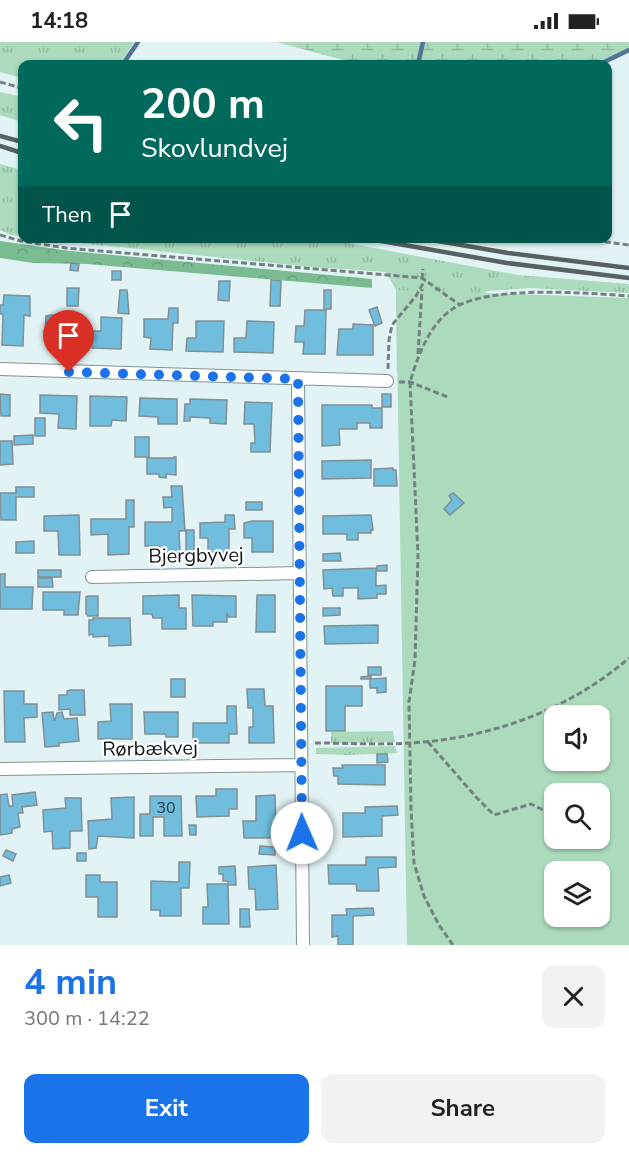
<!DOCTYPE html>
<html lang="en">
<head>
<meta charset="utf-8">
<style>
	:root { --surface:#fff; --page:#f2f2f2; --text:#222; --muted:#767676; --accent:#1a73e8 }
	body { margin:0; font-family:"Nunito Sans",sans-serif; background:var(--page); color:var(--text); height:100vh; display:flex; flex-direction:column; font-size:22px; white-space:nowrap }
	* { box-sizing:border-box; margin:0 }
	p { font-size:20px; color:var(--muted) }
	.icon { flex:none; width:33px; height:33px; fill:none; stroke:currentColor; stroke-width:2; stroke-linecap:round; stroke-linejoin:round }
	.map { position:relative; height:903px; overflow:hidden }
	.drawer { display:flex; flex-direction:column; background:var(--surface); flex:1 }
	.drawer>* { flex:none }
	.hud { position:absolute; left:18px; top:18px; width:594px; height:183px; border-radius:12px; box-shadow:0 2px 4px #0004; background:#00695c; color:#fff; overflow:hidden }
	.fabs { position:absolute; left:544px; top:663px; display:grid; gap:12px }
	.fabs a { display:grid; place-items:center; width:66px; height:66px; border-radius:12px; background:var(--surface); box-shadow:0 2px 4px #0004; font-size:30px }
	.pin { position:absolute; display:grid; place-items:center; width:51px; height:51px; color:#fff; margin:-62px -26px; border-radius:50% 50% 50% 0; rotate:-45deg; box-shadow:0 0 6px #0007 }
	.pin .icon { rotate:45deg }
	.me { position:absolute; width:66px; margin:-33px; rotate:359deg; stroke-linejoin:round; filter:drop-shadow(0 0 4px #0008) }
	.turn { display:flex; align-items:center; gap:21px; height:126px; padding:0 24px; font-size:27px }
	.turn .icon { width:78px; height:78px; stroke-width:2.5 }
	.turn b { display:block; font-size:42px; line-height:51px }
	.then { display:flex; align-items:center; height:57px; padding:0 24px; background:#0003; gap:12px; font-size:22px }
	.round { display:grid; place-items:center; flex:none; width:63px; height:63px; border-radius:12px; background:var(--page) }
	.summary { display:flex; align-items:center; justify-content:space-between; height:102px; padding:0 24px }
	h1 { font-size:36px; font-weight:700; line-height:45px; color:var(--accent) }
	.cta { display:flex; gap:12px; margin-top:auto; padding:12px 24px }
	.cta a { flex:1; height:69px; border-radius:12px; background:var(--accent); color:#fff; font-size:24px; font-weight:700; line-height:69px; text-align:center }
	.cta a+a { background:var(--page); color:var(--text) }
	.status { display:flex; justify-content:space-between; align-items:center; height:42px; padding:0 30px; background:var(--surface); direction:ltr }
	.status svg { height:16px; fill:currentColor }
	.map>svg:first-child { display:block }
	.grass { fill:url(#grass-tufts) }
	.forest { fill:url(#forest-crowns) }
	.wetland { fill:url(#wetland-marsh) }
	.green { fill:#abdabc; fill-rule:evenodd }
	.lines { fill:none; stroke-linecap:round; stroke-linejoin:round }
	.stream { stroke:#527496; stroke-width:4.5 }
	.building { fill:#70bddd; stroke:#818f96; stroke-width:1.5 }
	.minor-casing { stroke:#819294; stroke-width:14 }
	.path { stroke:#748082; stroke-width:3; stroke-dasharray:6 3; stroke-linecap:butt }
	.minor { stroke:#fff; stroke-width:12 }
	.rail { stroke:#576162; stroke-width:4.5 }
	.route { stroke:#1a73e8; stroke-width:10; stroke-dasharray:0 18 }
	.labels { text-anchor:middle; stroke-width:4.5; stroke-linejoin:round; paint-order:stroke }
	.number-label { font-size:16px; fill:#273f48 }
	.street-label { font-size:20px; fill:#0f1516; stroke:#fff }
</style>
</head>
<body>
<div class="status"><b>14:18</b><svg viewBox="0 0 49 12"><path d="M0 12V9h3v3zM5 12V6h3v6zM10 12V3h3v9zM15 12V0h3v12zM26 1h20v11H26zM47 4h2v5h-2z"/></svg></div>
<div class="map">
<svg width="629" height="903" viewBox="0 0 629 903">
	<defs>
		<pattern id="grass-tufts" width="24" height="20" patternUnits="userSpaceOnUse" patternTransform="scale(1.5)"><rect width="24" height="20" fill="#abdabc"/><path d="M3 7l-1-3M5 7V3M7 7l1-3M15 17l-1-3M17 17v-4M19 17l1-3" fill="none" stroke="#92baa1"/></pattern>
		<pattern id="forest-crowns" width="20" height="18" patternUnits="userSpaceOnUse" patternTransform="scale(1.5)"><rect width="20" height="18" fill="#7abb92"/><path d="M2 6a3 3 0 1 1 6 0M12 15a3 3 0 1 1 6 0" fill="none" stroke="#68a07d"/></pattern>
		<pattern id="wetland-marsh" width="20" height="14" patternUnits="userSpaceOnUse" patternTransform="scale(1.5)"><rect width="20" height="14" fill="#abdabc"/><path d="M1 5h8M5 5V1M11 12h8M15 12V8" fill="none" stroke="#92baa1"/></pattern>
	</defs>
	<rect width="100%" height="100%" fill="#e1f3f5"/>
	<path class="grass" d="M0,0h134l-14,22h-98v14l-22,-6z
		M0,50l22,5v25l-22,-7z
		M0,122l22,6v66l-11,-1 -11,-5z
		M42,197h284l192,36 111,9v9l-100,-5 -41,3 -40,17 -51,66 -1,-84 -10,-18 -75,-5z
		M393,689l2,11 -64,1v-11z
		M395,704l2,7 -48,2 -33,-1v-6z"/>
	<path class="forest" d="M0,199l70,10 302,28v9l-285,-24 -54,-1 -33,-5z"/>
	<path class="wetland" d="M276,0h353v8l-29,14h-242z"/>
	<path class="green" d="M396,248l233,8v647h-222zM555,674h45v44h-45zM555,752h45v44h-45zM555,830h45v44h-45z"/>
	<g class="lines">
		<path class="stream" d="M123,22l15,-22
			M418,22l5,-22
			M600,22l29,-14"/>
	</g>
	<path class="building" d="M71,221l8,1 -1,7 -8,-1z
		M112,229h9v9h-9z
		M271,238l10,1 -1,25h-10z
		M219,239h11l-1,20 -11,-1z
		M67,246h12l-1,18h-11z
		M120,248h7l2,24 -11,-1z
		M324,248h7v19h-7z
		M4,253l26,1v20l-6,-1 -1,31 -21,-1 1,-31h-3v-9h3z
		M377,265l5,16 -7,3 -6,-16z
		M169,266h9v15h-5l-1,27 -22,-1 1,-11 -7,-1v-18h24z
		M305,268h21l-1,44h-22l1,-12h-9l1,-16h8z
		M52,273l21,1 -1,31h-21v-12h-6l1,-19z
		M101,275l21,1 -1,31 -29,-1v-17h9z
		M196,279h28l-1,31 -37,-1 1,-13h9z
		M247,279l27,1 -1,31 -39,-1v-14h12z
		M353,282l20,1v30h-36l2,-26h14z
		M0,352l10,1v21h-9z
		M382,352h9v13h-9z
		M40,353l37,1 -1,33 -18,-1 1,-14 -19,-1z
		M90,354l37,1 -1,24 -14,-1 -1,6h-21z
		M140,356l37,1v25h-19v-7l-19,-1z
		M190,357l37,1 -1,24 -16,-1v-5l-20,-1v4h-6l1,-17h5z
		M245,360l27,1 -2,49h-19v-9h4l-1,-19h-10z
		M322,363h50v3h10v20h-12v-5h-13v6h-18l1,16 -18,1z
		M35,376h10v18h-10z
		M33,393v9l-19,1v-9z
		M135,395h14v20h-14z
		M0,399h12l1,23 -13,1z
		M174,415h2v18l-10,-1v4l-7,-1v-3h-12v-16h27z
		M371,418v18l-49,1v-18z
		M393,426v2h3l1,16h-23v-17z
		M171,444h11l3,45h-6l1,22 -21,1v-8h-14v-24h27v-15l-8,1 -1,-11h9z
		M16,445h18v10h-18v23h-15l-1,-27h16z
		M453,451l11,10 -14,12 -6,-6 8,-9 -3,-4z
		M126,458h8v27h-5v27l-21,1v-21l-17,1v-16h35z
		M246,460h16v8h-16z
		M79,473l1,40h-21l-1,-24h-14v-15z
		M225,473h9l1,14h-6v24h-21v-15h-8v-15l25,-1z
		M371,473l2,15h-2v3h-13v7h-11v-6h-24v-18z
		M252,479h21v31h-21v-14h-8v-15z
		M186,488h8v23h-8z
		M34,499v12h-18v-11z
		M340,511l1,8h-18v-7z
		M387,523v6h-10v-5z
		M376,526v18l10,-1v9h-9v4l-19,1v-11h-15v8h-10l-1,-8 -8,1 -1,-19z
		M38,528h23v7h-23z
		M0,532h5v13h28l-1,22h-32z
		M38,536h14l1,9h-15z
		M43,550h37l-2,23h-14v-5h-21z
		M179,553v13h7v21h-24v-11h-9l-1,-4h-9v-18z
		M192,553l44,1v21h-8l-1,-4v9h-14v4h-20z
		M257,553h18v37h-19z
		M88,554h10v20h-10l-2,-2v-17z
		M323,566h17v7l-17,1z
		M93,576h37l1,27 -22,1v-10l-16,1v-3l-4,1v-15h4z
		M378,583v18l-53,1 -1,-18z
		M368,625h13v8h-13z
		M371,634v3l15,-1v14l-9,1v-5h-7v-9h-9v-2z
		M171,637h14v18h-14z
		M326,644h36v20h-17v25h-19z
		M247,647h17l1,17h8l1,37h-25v-16h4v-19h-5z
		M70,648h14l1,25h-15v-6l-11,1v-15h8v-4z
		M4,649h20v13h13v13l-13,1 1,24h-20z
		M110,662h22v35h-34v-17l13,-1z
		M227,664h9l1,28h-8v9h-36v-20h34z
		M53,670l1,8h1l2,-7 5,-1 2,7 13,-1 2,23 -20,2v3l-14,1 -3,-34z
		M144,670h34v25h-12v-3h-21z
		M377,712h10l1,8 -11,1z
		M342,723h43v20l-47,-1v-8h-4l-1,-8h10z
		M216,747h21v20h-8v7l-32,1 -1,-21h20z
		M35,750l2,13 -15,2 1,6h-5l2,14 -8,2v4l-12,2v-40l7,-1 2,12h4l-1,-11z
		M275,753l1,43h-32l-1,-17h13v-25z
		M150,754h31l1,40h-18v-19h-11v19h-13v-22h10z
		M134,755v41l-36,-2 -2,12 -7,1 -1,-28 24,-2 -1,-21z
		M65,756h16l1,33h-12v17l-17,1 -1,-18 -8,1 -1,-22 23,-2z
		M397,764l1,9 -16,1v20l-39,1v-24h22v-6z
		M189,783h7v10h-6z
		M260,804l15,1v8l-16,-1z
		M6,808l10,4 -3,7 -10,-5z
		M77,811h9v8h-9z
		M366,815h30v10l-18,1 1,23h-22l-1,-7h-27l-1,-19h38z
		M179,820h11l-1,26h-8v28h-21v-6h-9v-29l28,1z
		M276,823l2,44 -22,1 -1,-21h-6l-1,-22z
		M235,824l1,19h-8v-4h-5v-7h-4v-7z
		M9,833l2,8 -11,3v-9z
		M86,833h14v7h17v35h-19v-20h-12z
		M207,842h21l1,40h-26v-17h5z
		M373,866l1,7 -21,1v29h-15v-9l-6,1v-22h15l-1,-6z
		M240,867h9l1,18h-10z"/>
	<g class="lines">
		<g class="minor-casing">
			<path id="minor" d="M0,327l387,12
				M298,337l5,566
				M92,535l208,-4
				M0,727l301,-4"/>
		</g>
		<path class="path" d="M0,40l22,6
			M0,193l21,6 45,7 356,30 38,27
			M578,196l51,7
			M422,237l1,-10
			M418,312l4,-65
			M388,327l1,-29 3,-15 24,-29 9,-16
			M399,340h11l40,16
			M428,700l49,56 17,17 37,-11 10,5 13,1
			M315,701c32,0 65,2 96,0 80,-5 158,-33 218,-85
			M453,903l-14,-20 -15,-29 -10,-33 -3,-54 -2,-107 6,-42 3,-105 -8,-173c8,-27 20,-59 44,-74 36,-23 133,-15 175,-12"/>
		<use href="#minor" class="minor"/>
		<path class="rail" d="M0,94l22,6
			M0,104l22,7
			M364,196l143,25 122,15
			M420,196l88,15 121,15"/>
	</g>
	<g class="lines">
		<path class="route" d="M69,330l229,7 4,454"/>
	</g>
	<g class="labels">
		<g class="number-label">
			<text x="166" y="771">30</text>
		</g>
		<g class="street-label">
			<text transform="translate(196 513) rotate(-1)" y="7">Bjergbyvej</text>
			<text transform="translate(150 706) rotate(-1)" y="7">Rørbækvej</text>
		</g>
	</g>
</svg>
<div class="fabs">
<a><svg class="icon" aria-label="sound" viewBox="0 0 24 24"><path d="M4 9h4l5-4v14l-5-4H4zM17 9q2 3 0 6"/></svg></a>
<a><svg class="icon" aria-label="search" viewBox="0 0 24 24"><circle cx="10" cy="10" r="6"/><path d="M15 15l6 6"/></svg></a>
<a><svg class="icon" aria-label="layers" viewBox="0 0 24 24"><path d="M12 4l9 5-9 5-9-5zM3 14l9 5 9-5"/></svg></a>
</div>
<div class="pin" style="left:69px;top:330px;background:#d93025"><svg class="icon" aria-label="arrive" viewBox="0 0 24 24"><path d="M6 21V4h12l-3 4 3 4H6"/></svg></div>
<svg class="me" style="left:302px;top:791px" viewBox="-20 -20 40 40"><circle r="19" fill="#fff"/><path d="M0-13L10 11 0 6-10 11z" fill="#1a73e8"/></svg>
<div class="hud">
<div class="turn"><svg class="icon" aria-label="left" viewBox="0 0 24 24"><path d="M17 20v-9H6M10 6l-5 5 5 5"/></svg><div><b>200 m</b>Skovlundvej</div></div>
<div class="then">Then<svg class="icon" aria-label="arrive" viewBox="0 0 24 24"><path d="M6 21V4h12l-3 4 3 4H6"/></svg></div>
</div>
</div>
<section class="drawer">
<div class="summary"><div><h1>4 min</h1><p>300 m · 14:22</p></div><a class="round"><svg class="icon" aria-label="close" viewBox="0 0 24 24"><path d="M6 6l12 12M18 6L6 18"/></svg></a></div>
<div class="cta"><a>Exit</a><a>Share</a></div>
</section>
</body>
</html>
